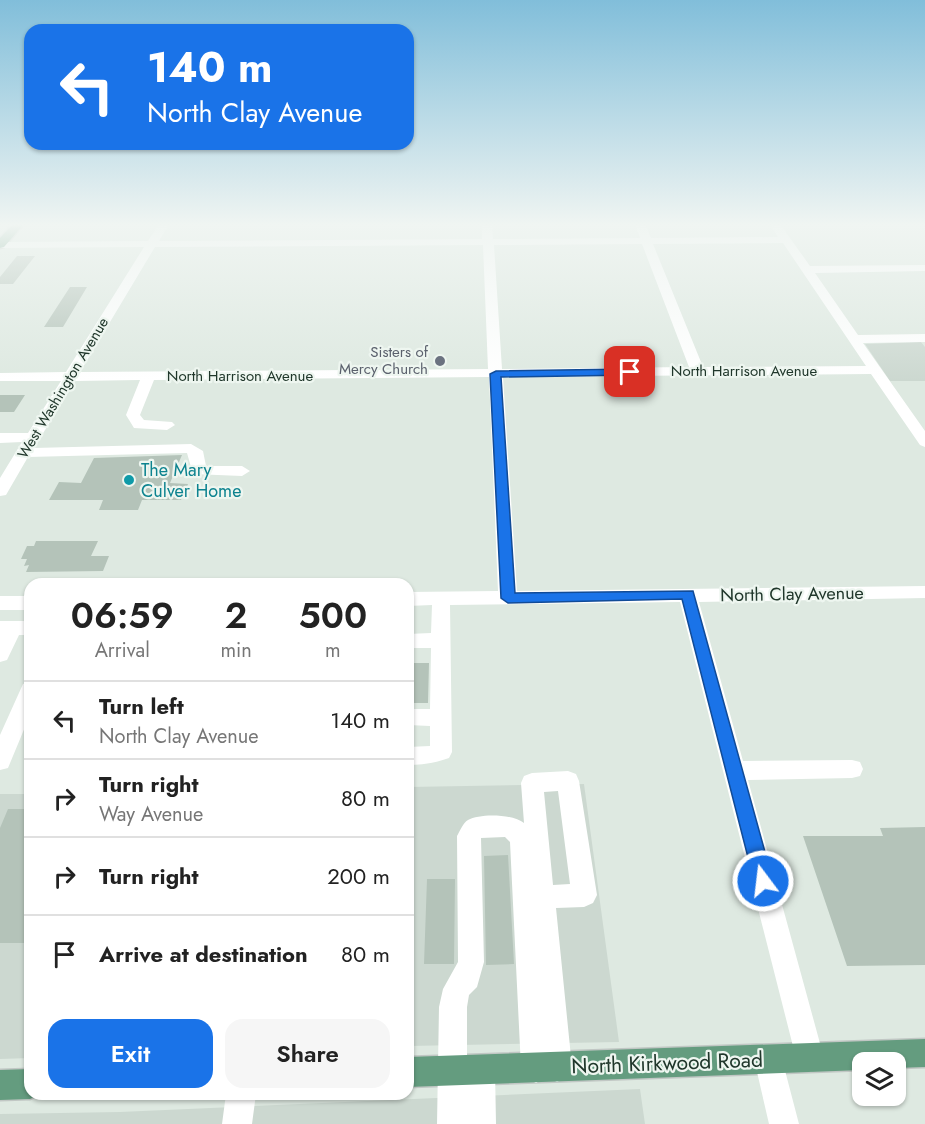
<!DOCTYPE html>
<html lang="en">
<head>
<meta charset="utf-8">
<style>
	:root { --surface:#fff; --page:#f6f6f6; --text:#222; --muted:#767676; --line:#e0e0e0; --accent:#1a73e8 }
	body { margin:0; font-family:Jost,sans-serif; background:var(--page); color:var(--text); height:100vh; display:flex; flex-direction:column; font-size:22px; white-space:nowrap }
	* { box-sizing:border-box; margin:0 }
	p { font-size:20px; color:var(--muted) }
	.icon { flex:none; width:33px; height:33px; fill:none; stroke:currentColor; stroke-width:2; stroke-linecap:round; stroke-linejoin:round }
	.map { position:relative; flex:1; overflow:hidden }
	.sheet { position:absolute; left:24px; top:578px; width:390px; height:522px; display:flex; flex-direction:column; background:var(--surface); border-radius:18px; box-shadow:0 2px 4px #0004 }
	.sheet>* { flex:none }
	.top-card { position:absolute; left:24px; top:24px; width:390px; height:126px; border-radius:18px; box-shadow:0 2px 4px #0004; background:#1a73e8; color:#fff; overflow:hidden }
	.fabs { position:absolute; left:852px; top:1052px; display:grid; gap:12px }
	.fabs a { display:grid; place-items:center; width:54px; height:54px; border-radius:12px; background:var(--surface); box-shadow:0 2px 4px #0004; font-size:30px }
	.pin { position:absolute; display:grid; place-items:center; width:51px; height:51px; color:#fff; margin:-26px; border-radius:12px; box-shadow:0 3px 9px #0006 }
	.me { position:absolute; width:66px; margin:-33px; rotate:345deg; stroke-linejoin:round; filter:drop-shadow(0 0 4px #0008) }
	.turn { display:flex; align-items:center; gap:21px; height:126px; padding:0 24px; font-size:27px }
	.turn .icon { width:78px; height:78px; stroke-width:2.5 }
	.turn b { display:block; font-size:42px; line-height:51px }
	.eta { display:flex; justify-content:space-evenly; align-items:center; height:102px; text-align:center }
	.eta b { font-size:36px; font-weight:600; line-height:42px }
	.button { display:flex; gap:12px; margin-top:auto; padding:12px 24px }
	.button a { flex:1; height:69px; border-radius:18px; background:var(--accent); color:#fff; font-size:24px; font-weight:600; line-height:69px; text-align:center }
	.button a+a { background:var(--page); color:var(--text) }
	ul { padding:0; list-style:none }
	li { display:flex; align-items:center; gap:18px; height:78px; padding:0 24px; border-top:2px solid var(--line) }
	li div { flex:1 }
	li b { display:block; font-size:22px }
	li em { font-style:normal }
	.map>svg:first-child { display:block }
	.built { fill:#ccd8d0 }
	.building { fill:#b4c3b9 }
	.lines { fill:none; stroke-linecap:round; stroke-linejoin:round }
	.major-casing { stroke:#c1c7c4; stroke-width:3 }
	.minor { fill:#fff; fill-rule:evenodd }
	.major { fill:#649c7f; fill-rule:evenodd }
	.route { fill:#1a73e8; stroke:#114b97; stroke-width:1.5 }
	.worship-dot { fill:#6b7280; stroke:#eef6f0; stroke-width:2 }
	.culture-dot { fill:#0f9aa8; stroke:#eef6f0; stroke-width:2 }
	.labels { text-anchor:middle; stroke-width:4.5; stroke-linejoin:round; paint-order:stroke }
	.far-worship-label { font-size:15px; fill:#5b616d; stroke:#eef6f0; text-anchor:end }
	.far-street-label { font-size:15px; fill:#20372b; stroke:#eef6f0 }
	.culture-label { font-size:18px; fill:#0d838f; stroke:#eef6f0; text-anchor:start }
	.street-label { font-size:18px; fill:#20372b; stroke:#eef6f0 }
	.near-street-label { font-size:21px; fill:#20372b; stroke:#eef6f0 }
</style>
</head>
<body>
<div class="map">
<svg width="925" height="1124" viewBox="0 0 925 1124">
	<rect width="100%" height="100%" fill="#dee9e1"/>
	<path class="built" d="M921,342l4,5v34h-35l-25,-37z
		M584,784l35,258 -211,4v-259z
		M0,794h30v264l-30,1z
		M640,1089l5,35h-645v-10l120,-2z"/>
	<path class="building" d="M17,256h18l-22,28h-13v-7z
		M70,287h17l-24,40h-19z
		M0,395h25l-11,17h-14z
		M182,455l-12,28 18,1 -7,16h-39l-4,10h-39l4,-10h-54l10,-18 22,1 13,-25z
		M36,541h62l-7,15h18l-6,15 -77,1 3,-7 -5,1 3,-7h-6l6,-13h7z
		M408,663h21l-1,40h-20z
		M8,809h22v134h-30v-115z
		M925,827v138l-78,1 -44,-130h80l-3,-8z
		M508,855l6,109 -28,1 -2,-109z
		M427,879h28l-1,85h-30z"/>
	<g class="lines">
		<g class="major-casing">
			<path id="major" d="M13,224h11l-20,23 -4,1v-10z
				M925,1039v28l-29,1v-6h-34v8l-454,17v-30z
				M30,1069v25h10l-10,5 -30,1v-30z"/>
		</g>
		<path class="minor" d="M159,224h10l-10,17 323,-2v-15h10l1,15 147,-1 -5,-14h10l6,14 127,-1 -8,-13h10l30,42 115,-1v6l-110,2 43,62 67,-1v8l-62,1 62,88v16l-5,-2 -49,-71 -368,3 14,214 408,-5v12l-226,4 44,159 109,-1 8,2 3,7 -3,7 -8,2 -104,2 76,278 -4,10 -10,4 -10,-4 -4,-10 -116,-456 -230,3 2,147 -3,6c-14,5 -26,7 -41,7v-18l22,-1v-20l-22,-1v-16h22l1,-61h-23v-14l23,-1 1,-28 -24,1v-14l90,-1 -9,-214 -335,3 -14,35 4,5 28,2 3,3 -8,5 -33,-2 -8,-13 14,-35 -65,1 -41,67 157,-4 12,7 3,15h36l8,5 -8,5 -49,-2 -6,-21 -159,4 -22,38 -6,1v-18l22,-36 -22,1v-10h28l33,-52h-61v-8l66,-1 78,-125 -144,1v-6l148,-1zM783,243l83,123 -163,1 -50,-123zM642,244l47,123 -187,2 -8,-124zM483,245l5,124 -408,3 75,-125z
			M0,596h30v14h-30z
			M0,621h30v14h-11l-12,25 -7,2z
			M30,682v33l-22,53 -8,2v-35l23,-51z
			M568,771l8,3 3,7 18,114 -4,8 -9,4 -28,1 16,159 -5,10 -10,5 -10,-5 -11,6 -10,-5 -5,-10 -11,-226 -5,-5 -24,1 3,124 -7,25 -8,8 -2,12v59l3,-6 10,-5 10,5 5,10 1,54h-59l2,-117 4,-18 15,-27 -1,-126c3,-5 6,-13 11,-16 12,-7 45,-6 56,3l-3,-40 3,-7 8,-3zM558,791l12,93 -17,1 -9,-93z
			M768,1045l10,4 4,10 17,65h-30l-15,-65 4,-10z
			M226,1094h30l-4,30h-30z"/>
		<use href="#major" class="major"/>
	</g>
	<linearGradient id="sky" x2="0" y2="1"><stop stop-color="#81beda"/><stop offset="0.59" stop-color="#f0f5f2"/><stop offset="1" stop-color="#f0f5f2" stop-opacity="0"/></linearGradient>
	<rect width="925" height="381" fill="url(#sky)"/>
	<path class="route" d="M630,369l6,3 -2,3 -133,2 14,216 178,-2 80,290 -3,6 -7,3 -6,-3 -3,-6 -72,-282 -174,4 -7,-5 -11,-224 6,-3z"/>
	<circle class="worship-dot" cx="440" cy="361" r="6"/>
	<circle class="culture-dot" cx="129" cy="480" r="6"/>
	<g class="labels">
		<g class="far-worship-label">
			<text x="428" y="357">Sisters of<tspan x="428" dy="17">Mercy Church</tspan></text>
		</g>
		<g class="far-street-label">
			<text x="744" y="376">North Harrison Avenue</text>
			<text x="240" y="381">North Harrison Avenue</text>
			<text transform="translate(63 388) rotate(-59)" y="5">West Washington Avenue</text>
		</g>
		<g class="culture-label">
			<text x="141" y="476">The Mary<tspan x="141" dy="21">Culver Home</tspan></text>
		</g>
		<g class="street-label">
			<text transform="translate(792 594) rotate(-1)" y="6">North Clay Avenue</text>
		</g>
		<g class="near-street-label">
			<text transform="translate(667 1063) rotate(-2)" y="7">North Kirkwood Road</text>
		</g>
	</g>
</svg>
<div class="fabs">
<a><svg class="icon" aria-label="layers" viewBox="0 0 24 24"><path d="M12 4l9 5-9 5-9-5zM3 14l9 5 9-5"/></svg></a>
</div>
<div class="pin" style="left:630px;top:372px;background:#d93025"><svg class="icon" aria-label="arrive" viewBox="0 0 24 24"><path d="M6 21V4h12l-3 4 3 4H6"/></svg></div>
<svg class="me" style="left:763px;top:881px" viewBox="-20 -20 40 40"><circle r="17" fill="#1a73e8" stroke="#fff" stroke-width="3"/><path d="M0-11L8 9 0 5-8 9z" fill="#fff"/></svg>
<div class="top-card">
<div class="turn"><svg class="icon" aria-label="left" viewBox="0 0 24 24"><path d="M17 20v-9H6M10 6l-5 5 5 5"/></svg><div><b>140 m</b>North Clay Avenue</div></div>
</div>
<section class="sheet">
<div class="eta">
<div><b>06:59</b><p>Arrival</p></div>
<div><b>2</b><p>min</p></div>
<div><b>500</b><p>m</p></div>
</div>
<ul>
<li><svg class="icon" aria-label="left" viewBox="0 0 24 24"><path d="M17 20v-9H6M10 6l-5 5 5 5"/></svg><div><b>Turn left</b><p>North Clay Avenue</p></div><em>140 m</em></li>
<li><svg class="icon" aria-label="right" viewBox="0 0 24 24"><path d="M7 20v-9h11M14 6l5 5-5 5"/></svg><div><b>Turn right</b><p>Way Avenue</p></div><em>80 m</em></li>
<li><svg class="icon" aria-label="right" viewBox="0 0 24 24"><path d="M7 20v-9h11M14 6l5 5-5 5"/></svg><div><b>Turn right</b></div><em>200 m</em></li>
<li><svg class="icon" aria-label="arrive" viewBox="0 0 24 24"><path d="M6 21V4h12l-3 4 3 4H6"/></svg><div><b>Arrive at destination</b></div><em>80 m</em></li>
</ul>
<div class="button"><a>Exit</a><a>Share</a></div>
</section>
</div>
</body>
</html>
